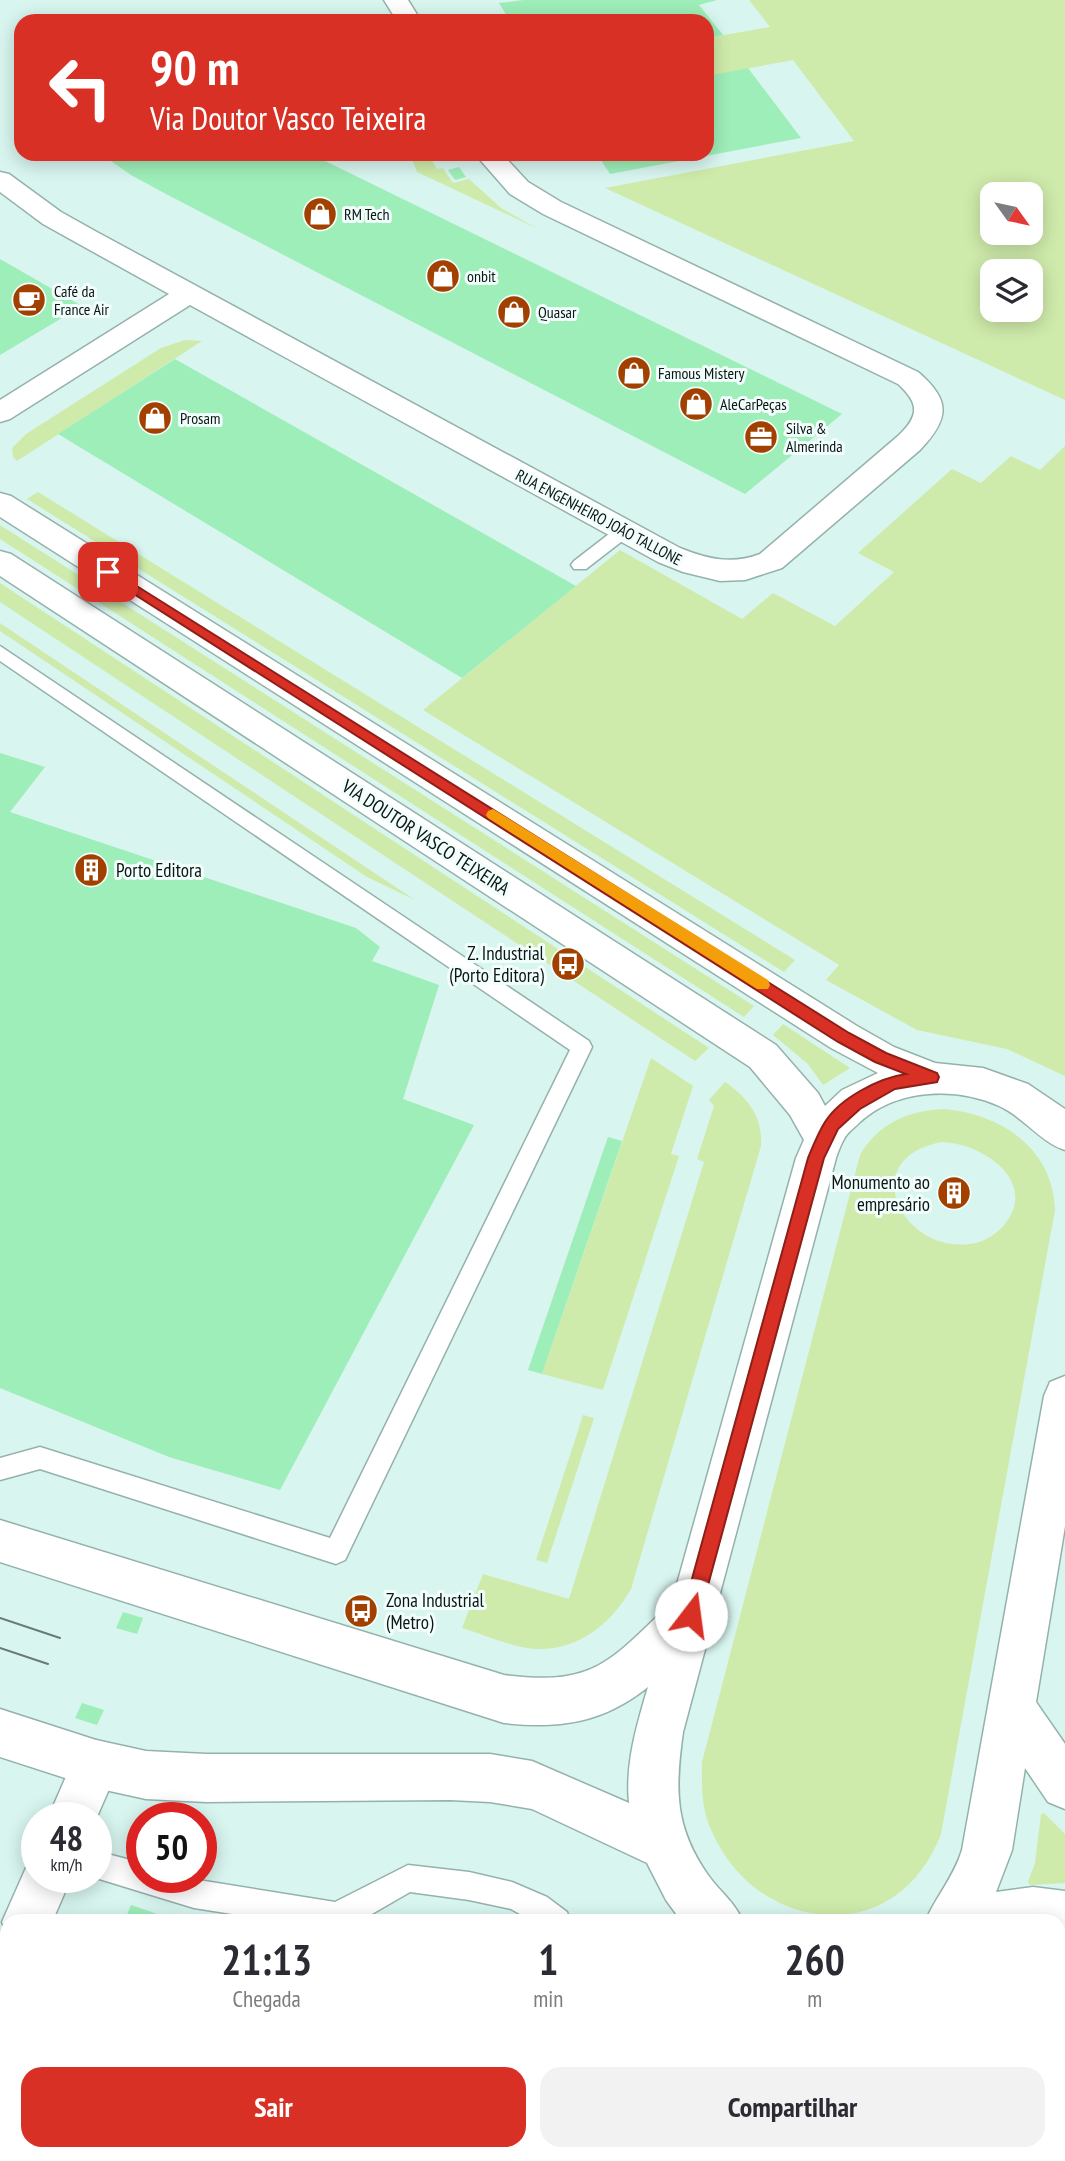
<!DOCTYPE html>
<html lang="pt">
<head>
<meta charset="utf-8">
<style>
	:root { --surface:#fff; --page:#f2f2f3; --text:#2b2b33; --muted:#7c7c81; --accent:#d93025 }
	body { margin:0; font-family:"PT Sans Narrow",sans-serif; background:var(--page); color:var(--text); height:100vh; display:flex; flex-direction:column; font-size:26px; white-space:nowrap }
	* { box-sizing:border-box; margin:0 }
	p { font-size:23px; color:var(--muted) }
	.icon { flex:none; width:38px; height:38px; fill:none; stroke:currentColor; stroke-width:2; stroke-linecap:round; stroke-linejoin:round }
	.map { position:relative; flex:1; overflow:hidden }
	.details { position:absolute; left:0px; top:1914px; width:1066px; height:247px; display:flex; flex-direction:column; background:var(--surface); border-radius:21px 21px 0 0; box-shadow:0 4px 18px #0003 }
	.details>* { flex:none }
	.banner { position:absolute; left:14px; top:14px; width:700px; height:147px; border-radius:21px; box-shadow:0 4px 18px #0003; background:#d93025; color:#fff; overflow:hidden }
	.needle { width:46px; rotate:123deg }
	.tools { position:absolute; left:980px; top:182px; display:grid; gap:14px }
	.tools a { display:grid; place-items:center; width:63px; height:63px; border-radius:14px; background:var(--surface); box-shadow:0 4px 18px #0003; font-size:35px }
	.speed { position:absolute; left:21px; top:1802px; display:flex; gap:14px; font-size:35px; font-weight:700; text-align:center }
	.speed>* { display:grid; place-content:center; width:91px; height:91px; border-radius:50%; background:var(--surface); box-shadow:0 4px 18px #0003; line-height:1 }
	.speed small { font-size:18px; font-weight:400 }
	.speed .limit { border:10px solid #d22; background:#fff; color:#111 }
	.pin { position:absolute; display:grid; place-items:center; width:60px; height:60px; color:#fff; margin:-30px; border-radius:14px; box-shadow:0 4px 10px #0006 }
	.me { position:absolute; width:77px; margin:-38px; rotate:15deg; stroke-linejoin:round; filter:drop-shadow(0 0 5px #0008) }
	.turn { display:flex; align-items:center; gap:24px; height:147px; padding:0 21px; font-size:32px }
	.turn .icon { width:91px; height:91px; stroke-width:2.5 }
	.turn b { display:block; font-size:49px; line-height:60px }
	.eta { display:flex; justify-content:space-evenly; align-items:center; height:119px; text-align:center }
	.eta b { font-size:42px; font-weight:800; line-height:49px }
	.cta { display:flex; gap:14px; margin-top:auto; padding:14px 21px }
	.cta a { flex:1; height:80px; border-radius:21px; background:var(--accent); color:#fff; font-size:28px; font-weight:800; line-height:80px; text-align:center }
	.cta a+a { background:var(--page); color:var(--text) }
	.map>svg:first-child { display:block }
	.green { fill:#cfebab; fill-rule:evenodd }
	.building { fill:#9eeeb9 }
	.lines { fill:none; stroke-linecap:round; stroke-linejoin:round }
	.service-casing { stroke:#95b1ab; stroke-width:3 }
	.minor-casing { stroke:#95b1ab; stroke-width:3 }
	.secondary-casing { stroke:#95b1ab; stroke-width:3 }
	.service { fill:#fff; fill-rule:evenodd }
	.minor { fill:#fff; fill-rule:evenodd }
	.secondary { fill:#fff; fill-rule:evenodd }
	.tram { stroke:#677a76; stroke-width:2 }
	.route { fill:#d93025; stroke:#8d1f18; stroke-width:2 }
	.slow { fill:#f59e0b }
	.labels { text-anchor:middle; stroke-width:6; stroke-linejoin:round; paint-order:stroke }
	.far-poi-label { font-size:16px; fill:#0b1614; stroke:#f2fefb; text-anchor:start }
	.far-street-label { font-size:16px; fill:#0b1614; stroke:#f2fefb }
	.street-label { font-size:19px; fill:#0b1614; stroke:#f2fefb }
	.poi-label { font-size:19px; fill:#0b1614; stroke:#f2fefb; text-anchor:start }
</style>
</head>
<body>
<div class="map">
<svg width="1065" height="2161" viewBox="0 0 1065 2161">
	<rect width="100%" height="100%" fill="#d8f5ef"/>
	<path class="green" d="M749,0h316v400l-460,-212 249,-47 -61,-81 -86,16v-38l63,-11zM992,194h39v39h-39zM992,271h39v39h-39z
		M410,154h18l9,15 6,-1 10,15 16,-4 32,29 37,21 -121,-57z
		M185,340l17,1 -185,120 -4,-4 -1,-9 14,-14 135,-86z
		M1065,446v630l-58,-27 -90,-19 -91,-50 13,-15 -416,-255 197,-160 122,69 31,-26 62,33 59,-54 -36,-19 94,-84 29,14 30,-27 29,14z
		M38,492l757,468 -11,12 -757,-473z
		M0,525l754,481 -10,11 -744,-478z
		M0,583l709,465 -14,13 -695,-459z
		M0,623l415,277 -48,-23 -367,-246z
		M783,1024l67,44 -27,17 -15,-21 -35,-29z
		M651,1058l42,28 -22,68 8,2 -76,234 -61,-16z
		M725,1082c23,16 38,35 36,64l-130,443c-20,35 -53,62 -96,60 -24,-2 -50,-14 -73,-21l21,-54 86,25 135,-437 -7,-3 17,-53 -5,-6z
		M944,1109c57,5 109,39 111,101l-114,624c-47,123 -198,98 -235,-18 -5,-18 -4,-36 -4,-54l158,-607c19,-32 47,-44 84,-46zM942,1142c39,1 97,38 63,82 -7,8 -16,15 -26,18 -72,20 -129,-83 -37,-100z
		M583,1415l11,3 -47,145 -11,-3z
		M1044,1813l21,21v49l-35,2 -2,-3 7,-19 6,-49z"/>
	<path class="building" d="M523,0h194l-18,5 24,30 -16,3v-17h-197l-11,-18z
		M748,68l53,70 -191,36 -13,-20h110v-78z
		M101,154h225l-7,4 523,256 -97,80 -579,-300 -35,-19z
		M459,167l7,10 -11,3 -7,-10z
		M0,259l82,47 -82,49z
		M175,359l230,130 171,97 -114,92 -404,-244z
		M0,753l45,14 -35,45 346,116 24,19 -8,14 67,24 -36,114 71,26 -194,365 -111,-33 -169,-69z
		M608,1137l14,4 -80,233 -14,-4z
		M940 1193a14 14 0 1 1 28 0a14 14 0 1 1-28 0Z
		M123,1612l20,6 -6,16 -21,-6z
		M82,1703l22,7 -7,15 -22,-7z
		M131,1905l47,16v1h-54z
		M29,2154h511l-2,7h-512z"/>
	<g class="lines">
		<g class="service-casing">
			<path id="service" d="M624,525l6,2 2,4 -2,4 -44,34h-12l-3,-4 3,-4 44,-34z
				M0,646l589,395 3,6 -247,513 -9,4 -296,-95 -40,11v-22l40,-11 290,91 240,-488 -570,-389z
				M96,1851l46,12v15h44l149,24 73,-37 61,7 43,10 35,15 20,15 3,10h-36l-23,-13 -42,-9 -59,-8 -52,30h-74l-90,-14 -98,-30z
				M0,2024l7,2v28l-7,-2z
				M0,2085l7,2v28l-7,-2z
				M480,2154h45l3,7h-46z
				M573,2154h29l-1,7h-30z"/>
		</g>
		<g class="minor-casing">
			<path id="minor" d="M384,0h24l13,21h-24z
				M475,154h27l26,28 33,20 357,170c34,29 31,47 2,78l-138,118 -37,12 -25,1 -37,-9 -25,-10 -468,-257 -180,114 -10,3v-22l169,-106 -126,-70 -43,-32v-20l9,2 52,38 34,19 585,317c27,11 52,17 80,6l138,-118c21,-20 22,-32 0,-52l-355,-170 -33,-20z
				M96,1740l17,7 7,17 -24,55 -48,-1 31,-71z
				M37,1857v21h34l-19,44h-45v12l-5,-12 27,-61z
				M7,1941v64l-7,2v-63z"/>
		</g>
		<g class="secondary-casing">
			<path id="secondary" d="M0,493l11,3 846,530 37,21 41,16 48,5 45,16 37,25v41c-25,-8 -41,-33 -66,-44 -44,-20 -104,-17 -140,17 -5,5 -12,10 -15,16 -3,5 -6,13 -8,19l-153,574c-8,56 -9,95 25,143 12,17 27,27 35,47h-61l-16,-22 -19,-37 -115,-54 -42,-7 -40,-2 -244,2 -60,-3 -50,-11 -96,-31v-48l96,31 50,11 60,3h284l42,7 97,42c-4,-39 8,-79 19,-116 -45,36 -88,42 -144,36l-504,-161v-42l504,155c91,12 106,-14 168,-73l124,-444 8,-18 -14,-25 -40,-48 -750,-491v-25l11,3 765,491 42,48 7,13 17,-16 36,-17 -47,-25 -831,-531z
				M1065,1376v150l-29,176 29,42v65l-17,-7 -23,-34 -13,82 -16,42 37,-5 32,4v50l-6,-1v-18h-134c11,-26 29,-45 37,-72l82,-454 6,-14z
				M679,2154h54l-1,7h-54z
				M776,2154h54l-2,7h-54z"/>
		</g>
		<use href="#service" class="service"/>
		<use href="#minor" class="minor"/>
		<use href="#secondary" class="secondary"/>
		<path class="tram" d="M0,1618l60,20
			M0,1648l48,16"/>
	</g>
	<path class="route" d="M108,568l741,465 37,20 51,20 2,4 -2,5 -42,7 -35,20 -22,20 -14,29 -126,464 -7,3 -7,-3 -2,-7 126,-457c5,-12 10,-25 17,-36 15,-24 54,-44 81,-48l-31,-12 -37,-20 -734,-467v-6z"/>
	<path class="slow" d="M493,809l275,171 2,5 -2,4h-11l-269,-171 -2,-3 2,-4z"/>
	<defs>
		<g id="shop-disc" transform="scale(1.75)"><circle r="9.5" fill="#a24000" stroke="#f2fefb"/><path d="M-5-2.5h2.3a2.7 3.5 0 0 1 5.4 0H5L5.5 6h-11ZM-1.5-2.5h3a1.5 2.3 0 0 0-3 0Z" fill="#fff"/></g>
		<g id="cafe-disc" transform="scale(1.75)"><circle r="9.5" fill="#a24000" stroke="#f2fefb"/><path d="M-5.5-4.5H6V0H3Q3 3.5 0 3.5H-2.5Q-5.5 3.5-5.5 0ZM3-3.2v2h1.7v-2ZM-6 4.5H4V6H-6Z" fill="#fff"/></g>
		<g id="office-disc" transform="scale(1.75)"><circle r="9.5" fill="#a24000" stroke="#f2fefb"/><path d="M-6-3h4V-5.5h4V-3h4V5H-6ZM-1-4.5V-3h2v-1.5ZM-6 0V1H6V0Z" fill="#fff"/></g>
		<g id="building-disc" transform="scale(1.75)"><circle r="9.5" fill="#a24000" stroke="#f2fefb"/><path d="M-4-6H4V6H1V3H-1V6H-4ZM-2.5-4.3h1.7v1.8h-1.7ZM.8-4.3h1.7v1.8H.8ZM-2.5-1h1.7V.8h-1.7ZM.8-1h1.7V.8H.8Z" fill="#fff"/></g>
		<g id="bus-disc" transform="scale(1.75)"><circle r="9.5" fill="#a24000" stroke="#f2fefb"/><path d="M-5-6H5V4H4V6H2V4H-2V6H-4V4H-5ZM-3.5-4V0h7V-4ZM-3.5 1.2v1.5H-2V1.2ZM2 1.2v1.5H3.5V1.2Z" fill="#fff"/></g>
	</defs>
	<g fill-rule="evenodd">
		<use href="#shop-disc" x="320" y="214"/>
		<use href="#shop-disc" x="443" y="276"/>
		<use href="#cafe-disc" x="29" y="300"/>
		<use href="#shop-disc" x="514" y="312"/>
		<use href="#shop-disc" x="634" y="373"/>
		<use href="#shop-disc" x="696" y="404"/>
		<use href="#shop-disc" x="155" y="418"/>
		<use href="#office-disc" x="761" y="437"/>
		<use href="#building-disc" x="91" y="870"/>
		<use href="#bus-disc" x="568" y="964"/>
		<use href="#building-disc" x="954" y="1193"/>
		<use href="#bus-disc" x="361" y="1611"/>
	</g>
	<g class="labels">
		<g class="far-poi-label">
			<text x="344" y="220">RM Tech</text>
			<text x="467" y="282">onbit</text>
			<text x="54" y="297">Café da<tspan x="54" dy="18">France Air</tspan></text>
			<text x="538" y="318">Quasar</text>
			<text x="658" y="379">Famous Mistery</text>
			<text x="720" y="410">AleCarPeças</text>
			<text x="180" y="424">Prosam</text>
			<text x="786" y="434">Silva &amp;<tspan x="786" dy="18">Almerinda</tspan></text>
		</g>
		<g class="far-street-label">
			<text transform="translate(599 517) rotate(28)" y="6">RUA ENGENHEIRO JOÃO TALLONE</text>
		</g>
		<g class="street-label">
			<text transform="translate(426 837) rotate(33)" y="7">VIA DOUTOR VASCO TEIXEIRA</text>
		</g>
		<g class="poi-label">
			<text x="116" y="877">Porto Editora</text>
			<text x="544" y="960" text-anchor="end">Z. Industrial<tspan x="544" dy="22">(Porto Editora)</tspan></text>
			<text x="930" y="1189" text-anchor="end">Monumento ao<tspan x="930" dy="22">empresário</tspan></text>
			<text x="386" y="1607">Zona Industrial<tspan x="386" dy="22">(Metro)</tspan></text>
		</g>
	</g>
</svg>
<div class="tools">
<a><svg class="needle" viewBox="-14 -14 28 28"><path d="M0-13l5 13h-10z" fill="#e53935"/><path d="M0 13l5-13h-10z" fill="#7c7c81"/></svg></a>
<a><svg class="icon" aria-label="layers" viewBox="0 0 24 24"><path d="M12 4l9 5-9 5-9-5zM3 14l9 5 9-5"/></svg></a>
</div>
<div class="speed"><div>48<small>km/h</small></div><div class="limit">50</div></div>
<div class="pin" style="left:108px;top:572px;background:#d93025"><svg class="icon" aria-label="arrive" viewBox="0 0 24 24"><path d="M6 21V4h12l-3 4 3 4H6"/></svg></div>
<svg class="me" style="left:691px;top:1615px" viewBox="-20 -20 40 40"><circle r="19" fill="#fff"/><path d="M0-13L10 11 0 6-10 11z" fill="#d93025"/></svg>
<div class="banner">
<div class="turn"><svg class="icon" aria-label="left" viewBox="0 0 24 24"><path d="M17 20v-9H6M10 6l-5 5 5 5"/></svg><div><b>90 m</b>Via Doutor Vasco Teixeira</div></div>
</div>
<section class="details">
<div class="eta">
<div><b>21:13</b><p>Chegada</p></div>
<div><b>1</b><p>min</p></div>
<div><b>260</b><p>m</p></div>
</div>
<div class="cta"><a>Sair</a><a>Compartilhar</a></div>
</section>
</div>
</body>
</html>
